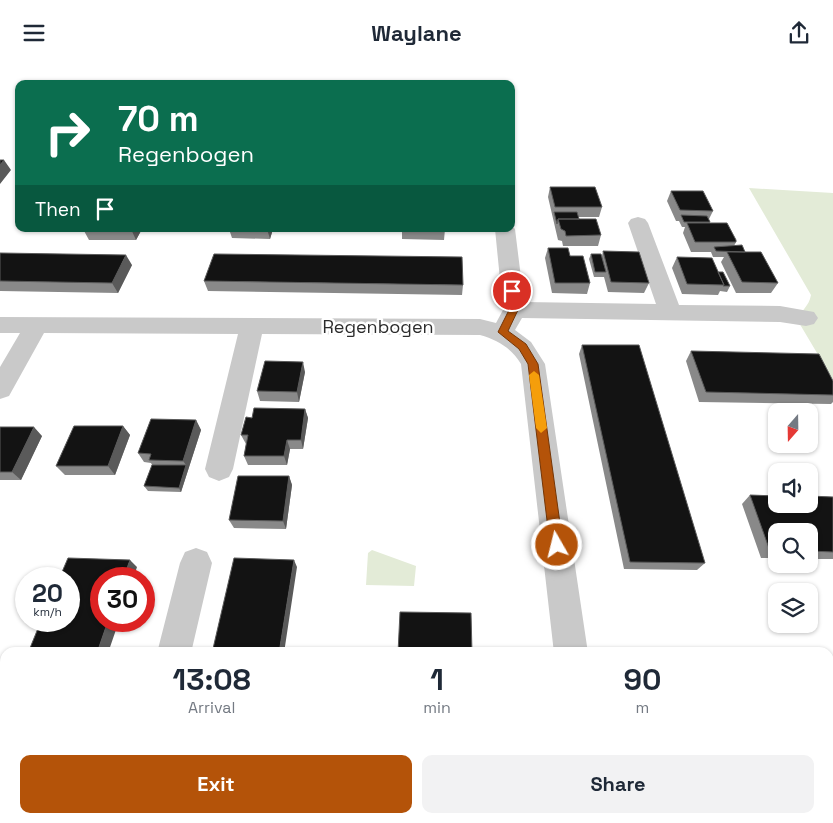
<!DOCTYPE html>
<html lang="en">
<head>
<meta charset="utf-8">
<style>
	:root { --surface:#fff; --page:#f2f2f3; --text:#1f2937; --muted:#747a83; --accent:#b45309 }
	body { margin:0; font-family:"Space Grotesk",sans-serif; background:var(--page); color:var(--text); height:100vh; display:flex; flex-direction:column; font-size:19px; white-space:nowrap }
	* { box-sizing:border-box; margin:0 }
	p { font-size:16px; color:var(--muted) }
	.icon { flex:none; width:28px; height:28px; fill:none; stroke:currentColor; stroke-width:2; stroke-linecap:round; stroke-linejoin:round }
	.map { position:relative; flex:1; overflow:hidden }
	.side { position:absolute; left:0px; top:582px; width:834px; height:176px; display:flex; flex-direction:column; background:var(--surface); border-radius:15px 15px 0 0; box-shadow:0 1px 4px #0004 }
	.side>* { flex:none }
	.top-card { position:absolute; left:15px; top:15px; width:500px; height:152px; border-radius:10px; box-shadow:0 1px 4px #0004; background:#0b6e4f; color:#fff; overflow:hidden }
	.needle { width:32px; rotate:200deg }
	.buttons { position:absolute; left:768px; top:338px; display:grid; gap:10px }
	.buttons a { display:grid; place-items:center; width:50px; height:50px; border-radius:10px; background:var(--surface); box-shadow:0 1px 4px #0004; font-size:25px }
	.speed { position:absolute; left:15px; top:502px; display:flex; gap:10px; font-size:25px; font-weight:700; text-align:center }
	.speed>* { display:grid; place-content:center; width:65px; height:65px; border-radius:50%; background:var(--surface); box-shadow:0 1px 4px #0004; line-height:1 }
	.speed small { font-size:12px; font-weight:400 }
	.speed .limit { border:8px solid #d22; background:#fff; color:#111 }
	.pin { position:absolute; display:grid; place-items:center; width:42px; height:42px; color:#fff; margin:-21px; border:2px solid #fff; border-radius:50%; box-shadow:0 1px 5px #0007 }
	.me { position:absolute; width:55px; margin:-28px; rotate:352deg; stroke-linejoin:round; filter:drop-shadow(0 0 4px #0008) }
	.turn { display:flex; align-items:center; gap:18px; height:105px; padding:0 20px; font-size:22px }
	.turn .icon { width:65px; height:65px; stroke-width:2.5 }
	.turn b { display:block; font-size:35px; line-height:42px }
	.then { display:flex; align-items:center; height:48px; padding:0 20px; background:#0003; gap:10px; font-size:19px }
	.eta { display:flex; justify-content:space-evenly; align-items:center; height:85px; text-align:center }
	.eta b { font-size:30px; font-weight:600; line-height:35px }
	.primary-button { display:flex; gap:10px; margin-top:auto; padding:10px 20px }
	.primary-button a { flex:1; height:58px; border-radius:10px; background:var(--accent); color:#fff; font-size:20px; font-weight:600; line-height:58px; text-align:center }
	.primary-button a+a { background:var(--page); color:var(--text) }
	header { display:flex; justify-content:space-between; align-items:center; height:65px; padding:0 20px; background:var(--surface); font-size:22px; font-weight:600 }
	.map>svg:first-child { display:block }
	.green { fill:#e3ebd7 }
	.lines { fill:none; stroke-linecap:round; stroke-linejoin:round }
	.minor { fill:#c9c9c9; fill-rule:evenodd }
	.wall { fill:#898989 }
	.shaded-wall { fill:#5a5a5a }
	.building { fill:#131313; stroke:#5a5a5a }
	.route { fill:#b45309; stroke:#753606 }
	.slow { fill:#f59e0b }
	.labels { text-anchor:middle; stroke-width:5; stroke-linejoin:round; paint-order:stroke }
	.street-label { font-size:18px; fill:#2c2c2c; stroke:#fff }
</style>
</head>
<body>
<header><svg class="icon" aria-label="menu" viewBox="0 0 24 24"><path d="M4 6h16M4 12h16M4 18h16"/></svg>Waylane<svg class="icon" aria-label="share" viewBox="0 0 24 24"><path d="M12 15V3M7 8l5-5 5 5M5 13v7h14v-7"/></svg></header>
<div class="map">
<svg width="833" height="758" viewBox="0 0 833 758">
	<rect width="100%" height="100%" fill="#fff"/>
	<path class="green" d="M749,123l84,5v187l-35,-59c3,-12 11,-14 13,-26z
		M372,485l44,16 -2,20 -48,-1 2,-32z"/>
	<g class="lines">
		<path class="minor" d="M638,152l7,2 3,4 31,82 101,1 34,6 4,6 -4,6 -8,2 -26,-4 -258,-4 -7,12 16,12 14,22 43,289h-34l-33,-289c-10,-16 -23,-24 -41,-29l-218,-1 -29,135 -4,8 -10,4 -10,-4 -4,-8 33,-135 -194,-1 -35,63 -9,3v-32l20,-34h-20v-16l480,2 16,4 7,-13 -8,-81h16v-4l4,4 9,73 132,2 -28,-81 3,-4z
			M196,483l11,4 5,11 -21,90h-34l23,-90 5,-11z
			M113,754h40l-1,4h-40z
			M573,754h40l1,4h-40z"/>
	</g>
	<path class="wall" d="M550,122l52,20 -3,10h-21l1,2 22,16 -3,11h-35l-1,-5 -4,-1 -10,-43z
		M671,126l42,20 -4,8 1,4 26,19 -2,4 11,6 33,31 -7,10h-35l-15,-31 3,-5h-11l-2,-5h-20l-8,-19 2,-6h-3l-3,-6h-3l-9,-20z
		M83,164h59l-6,11h-47z
		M229,164h44l-3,10 -38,-1z
		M402,164h43l-1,11 -42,-1z
		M548,183l22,8 20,27 -3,11 -35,-1 -7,-35z
		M603,186l46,32 -5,10 -36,-1 -4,-15h-10l-5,-18 2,-5 11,2z
		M0,188l132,12 -14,28 -118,-2z
		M677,192l41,15 12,14 -3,6 -7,-1 -2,4 -36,-1 -10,-26z
		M204,216l259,4 -1,10 -254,-4z
		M582,280l123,218 -8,7 -73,-1 -45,-215z
		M691,286l142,30v21l-2,2 -132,-2 -13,-41z
		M305,307l-6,30 -39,-1 -3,-10z
		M305,344l3,9 -5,31h-13l-3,16h-39l-4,-9 2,-12 -5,-9 11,-17z
		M196,355l5,10 -20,62 -33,-1 -4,-5 8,-21 -1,-2 -7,-1 -6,-9z
		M123,361l7,9 -15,40h-50l-9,-9z
		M0,362l42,9 -21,44h-21z
		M289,411l3,9 -6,44 -52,-1 -5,-8z
		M750,430l83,2v62h-24v-28h-33v27h-15l-19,-54z
		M833,633v18l-4,-11v-6z"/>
	<path class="shaded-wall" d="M4,95l7,10 -11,14v-19z
		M131,164h11l-6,11z
		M267,164h6l-3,10z
		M126,190l6,10 -14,28 -6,-10z
		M303,297l2,10 -6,30 -2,-10z
		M305,344l3,9 -5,31 -2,-9z
		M196,355l5,10 -20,62 -2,-4 7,-23 -3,-4z
		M123,361l7,9 -15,40 -7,-9z
		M34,362l8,9 -21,44 -9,-8z
		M287,375l3,9 -3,16 -3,-9z
		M289,411l3,9 -6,44 -3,-8z
		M130,495l7,7 -4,12h-10z
		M294,495l3,7 -13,86h-5z
		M108,556h11l-11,32h-11z
		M42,754h13l-1,4h-13z
		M249,754h5v4h-6z"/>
	<path class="building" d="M0,95h4l-4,5z
		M550,122h45l7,20h-47z
		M671,126h32l10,20 -33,-1z
		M554,147h23l2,7h-21l-1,5z
		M681,150l26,1 3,6h-26z
		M558,154h38l5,16 -35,1 -1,-5 -4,-2z
		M687,158h40l9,17v2h-41z
		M402,164h43v1z
		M742,180l3,7 -29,-1 -2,-4z
		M548,183h20l2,8h13l7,27h-35z
		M603,186l36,1 10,31 -38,-1z
		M727,187h34l17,31 -36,-1z
		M0,188l126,2 -14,28 -112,-2z
		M214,189l248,3 1,28 -259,-4z
		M591,189h10l5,18h-11z
		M677,192l35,1 12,27 -37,-1z
		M718,207h5l7,14h-7l1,-1z
		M582,280h57l66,218 -75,-1z
		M691,286l128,3 14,27v14l-127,-3z
		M265,296l38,1 -6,30 -40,-1z
		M254,343l51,1 -4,31h-14l-3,16h-40l4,-21h-7l5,-18 6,1z
		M151,354l45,1 -13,41 -34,-1 2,-6 -13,-1z
		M74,361h49l-15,40h-52z
		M0,362h34l-22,45h-12z
		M152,400h34l-7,23 -35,-2z
		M238,411h51l-6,45 -54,-1z
		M750,430l26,1v8h33v-8l24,1v55l-24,-1v-20h-33v20h-6z
		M68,493l62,2 -7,19h-22v42h7l-11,32h-69l13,-32h28v-42h-10z
		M234,493l60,2 -15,93h-67z
		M400,547l71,1 1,40h-74z
		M5,643v12h-5z
		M829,692l4,11v31h-4z
		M0,693h5v61h37l-1,4h-41z
		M167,754h82l-1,4h-82z
		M392,754h86v4h-86z"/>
	<path class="route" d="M512,223l4,3 2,19 -10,21 18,13 12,20 25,181 -2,4 -4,1 -5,-1 -2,-4 -22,-181 -9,-15 -21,-17 11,-22 -2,-19z"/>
	<path class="slow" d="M534,306l5,4 8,53 -6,5 -5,-5 -7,-53z"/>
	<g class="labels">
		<g class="street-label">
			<text x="378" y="268">Regenbogen</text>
		</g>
	</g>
</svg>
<div class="buttons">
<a><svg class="needle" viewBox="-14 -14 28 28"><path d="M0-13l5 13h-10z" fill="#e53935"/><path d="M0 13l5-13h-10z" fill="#747a83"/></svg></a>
<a><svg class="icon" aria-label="sound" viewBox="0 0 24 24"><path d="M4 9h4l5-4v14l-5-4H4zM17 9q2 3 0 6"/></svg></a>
<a><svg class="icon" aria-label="search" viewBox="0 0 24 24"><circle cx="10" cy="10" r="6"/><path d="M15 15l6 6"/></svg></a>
<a><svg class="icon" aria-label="layers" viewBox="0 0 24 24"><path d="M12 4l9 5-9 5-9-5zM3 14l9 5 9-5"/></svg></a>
</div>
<div class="speed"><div>20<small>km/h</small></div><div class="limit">30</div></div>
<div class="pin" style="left:512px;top:226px;background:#d93025"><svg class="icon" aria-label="arrive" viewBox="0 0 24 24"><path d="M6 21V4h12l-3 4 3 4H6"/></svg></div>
<svg class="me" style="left:557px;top:480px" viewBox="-20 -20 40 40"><circle r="17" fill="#b45309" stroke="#fff" stroke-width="3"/><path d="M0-11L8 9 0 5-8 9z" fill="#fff"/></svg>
<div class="top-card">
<div class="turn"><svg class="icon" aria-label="right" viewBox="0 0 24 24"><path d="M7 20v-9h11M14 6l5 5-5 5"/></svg><div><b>70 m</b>Regenbogen</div></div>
<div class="then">Then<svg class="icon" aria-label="arrive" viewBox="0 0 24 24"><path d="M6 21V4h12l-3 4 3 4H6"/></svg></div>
</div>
<section class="side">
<div class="eta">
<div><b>13:08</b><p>Arrival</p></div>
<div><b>1</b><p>min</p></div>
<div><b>90</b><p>m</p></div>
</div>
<div class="primary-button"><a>Exit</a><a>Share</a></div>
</section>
</div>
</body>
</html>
